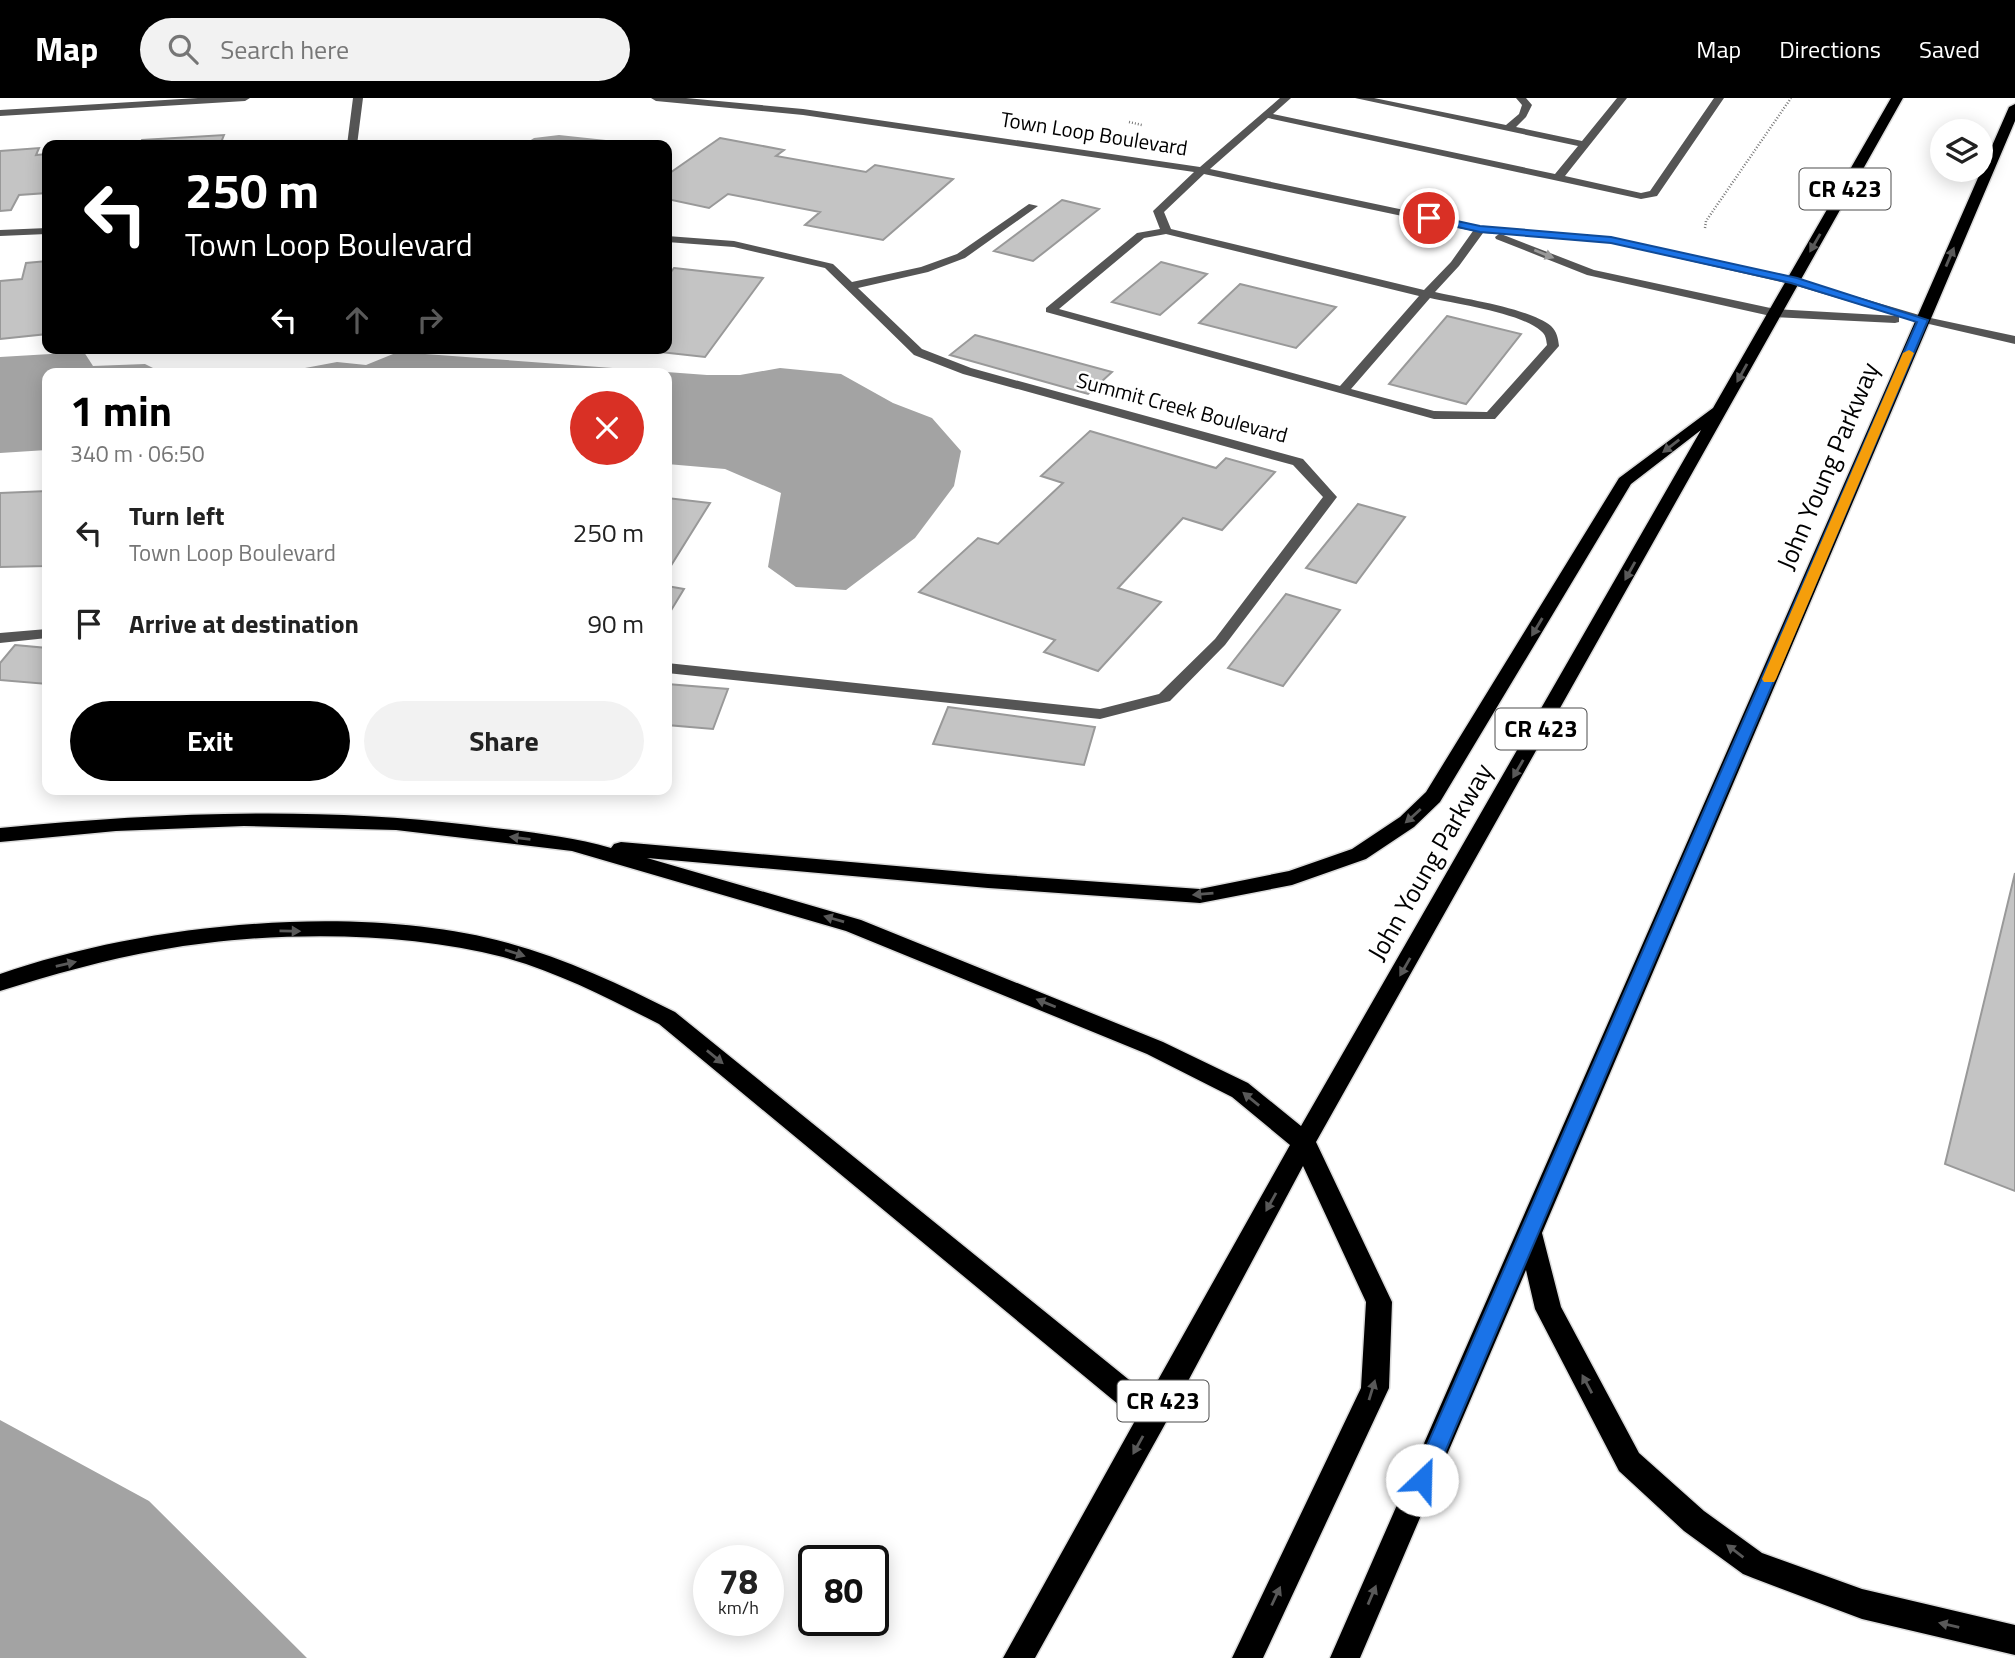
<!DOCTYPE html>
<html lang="en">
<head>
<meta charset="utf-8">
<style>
	:root { --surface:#fff; --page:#f2f2f2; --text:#222; --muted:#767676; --accent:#000 }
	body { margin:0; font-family:"Titillium Web",sans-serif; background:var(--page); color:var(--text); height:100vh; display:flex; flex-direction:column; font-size:26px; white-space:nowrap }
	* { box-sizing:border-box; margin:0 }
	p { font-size:23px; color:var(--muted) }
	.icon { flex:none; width:38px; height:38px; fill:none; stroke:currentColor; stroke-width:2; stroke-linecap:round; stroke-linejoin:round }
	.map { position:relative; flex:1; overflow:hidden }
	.side { position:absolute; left:42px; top:270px; width:630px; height:427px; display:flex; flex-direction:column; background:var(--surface); border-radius:14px; box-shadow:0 4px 18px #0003 }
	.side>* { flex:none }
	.hud { position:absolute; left:42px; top:42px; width:630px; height:214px; border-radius:14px; box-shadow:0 4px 18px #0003; background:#000; color:#fff; overflow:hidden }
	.buttons { position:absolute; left:1930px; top:21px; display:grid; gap:14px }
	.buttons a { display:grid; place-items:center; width:63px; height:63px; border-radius:50%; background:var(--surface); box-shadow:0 4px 18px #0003; font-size:35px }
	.speed { position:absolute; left:693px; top:1447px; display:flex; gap:14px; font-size:35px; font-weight:700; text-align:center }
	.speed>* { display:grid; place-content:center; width:91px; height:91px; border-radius:50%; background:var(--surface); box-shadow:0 4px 18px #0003; line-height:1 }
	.speed small { font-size:18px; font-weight:400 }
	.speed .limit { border:4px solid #111; border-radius:10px; background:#fff; color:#111 }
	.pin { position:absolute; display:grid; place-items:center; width:60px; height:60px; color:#fff; margin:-30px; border:4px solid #fff; border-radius:50%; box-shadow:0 2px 7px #0007 }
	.me { position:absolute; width:77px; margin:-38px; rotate:24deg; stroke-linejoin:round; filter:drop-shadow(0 0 5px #0008) }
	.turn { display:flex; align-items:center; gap:24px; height:147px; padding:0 28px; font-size:32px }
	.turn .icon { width:91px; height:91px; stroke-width:2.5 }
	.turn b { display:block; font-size:49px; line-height:60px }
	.lanes { display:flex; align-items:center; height:66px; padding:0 28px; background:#0003; justify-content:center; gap:35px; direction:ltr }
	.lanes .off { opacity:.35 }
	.round { display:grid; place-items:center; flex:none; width:74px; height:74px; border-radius:37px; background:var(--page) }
	.summary { display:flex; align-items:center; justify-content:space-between; height:119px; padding:0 28px }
	h1 { font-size:42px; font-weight:700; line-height:52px; color:var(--accent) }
	.primary-button { display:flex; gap:14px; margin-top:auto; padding:14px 28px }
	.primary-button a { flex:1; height:80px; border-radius:42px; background:var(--accent); color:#fff; font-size:28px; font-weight:700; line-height:80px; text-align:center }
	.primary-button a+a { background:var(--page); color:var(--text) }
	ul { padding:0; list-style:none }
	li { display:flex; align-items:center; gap:21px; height:91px; padding:0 28px }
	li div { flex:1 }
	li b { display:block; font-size:26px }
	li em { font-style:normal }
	header { display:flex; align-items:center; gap:42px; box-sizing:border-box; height:98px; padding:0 35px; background:var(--accent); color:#fff }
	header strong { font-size:33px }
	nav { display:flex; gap:38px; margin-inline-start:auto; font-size:24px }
	.search { width:490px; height:63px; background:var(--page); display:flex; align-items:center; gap:18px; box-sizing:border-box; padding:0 24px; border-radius:38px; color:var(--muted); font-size:26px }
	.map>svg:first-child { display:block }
	.water { fill:#a3a3a3 }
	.building { fill:#c4c4c4; stroke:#999; stroke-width:2 }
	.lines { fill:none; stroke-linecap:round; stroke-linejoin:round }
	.highway-casing { stroke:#dbdbdb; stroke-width:3 }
	.path { stroke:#777; stroke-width:2.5; stroke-dasharray:1 2; stroke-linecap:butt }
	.minor { fill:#555; fill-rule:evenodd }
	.highway { fill:#000; fill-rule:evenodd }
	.oneway { fill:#595959 }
	.oneway2 { fill:#999 }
	.route { fill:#1a73e8; stroke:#114b97; stroke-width:2 }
	.slow { fill:#f59e0b }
	.labels { text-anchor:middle; stroke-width:5; stroke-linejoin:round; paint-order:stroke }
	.far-street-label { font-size:21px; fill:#000; stroke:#fff }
	.shield { fill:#fff; stroke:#4c4c4c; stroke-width:2 }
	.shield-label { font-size:24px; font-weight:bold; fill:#000 }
	.street-label { font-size:26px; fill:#000; stroke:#fff }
</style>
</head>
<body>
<header>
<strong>Map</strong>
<div class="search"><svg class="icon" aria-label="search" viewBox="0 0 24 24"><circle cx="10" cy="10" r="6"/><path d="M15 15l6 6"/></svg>Search here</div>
<nav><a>Map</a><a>Directions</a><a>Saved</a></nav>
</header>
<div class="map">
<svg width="2015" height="1560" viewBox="0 0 2015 1560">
	<rect width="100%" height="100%" fill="#fff"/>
	<path class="water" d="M559,37l75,8 1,2h-112l11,-7z
		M84,254l9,14 52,-2 18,9h-116v77l-47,3v-96z
		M398,254l309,23h33l40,-7 61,6 52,29 39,15 29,33 -7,35 -39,52 -69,52 -50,-3 -28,-20 13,-74 -56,-24 -58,-5v-91h-373l11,-5 32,-6 29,3z
		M0,1322l149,81 158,157h-307z"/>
	<path class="building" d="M224,37l-4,10h-80l2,-5z
		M720,40l64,12 -8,6 90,16 9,-7 78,14 -70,61 -78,-15 15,-13 -92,-18 -19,14 -42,-9v-24z
		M39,50l-3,7 11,-1v39l-28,2 -8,15 -11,1v-60z
		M1062,102l37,9 -66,52 -39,-10z
		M47,163v73l-47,5v-58l22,-2 4,-16z
		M1161,164l46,12 -47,41 -48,-13z
		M674,170l89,10 -58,79 -81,-9h43v-71z
		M1240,186l96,23 -40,41 -97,-25z
		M1447,218l74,18 -55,70 -77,-20z
		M975,237l137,37 -24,22 -138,-39z
		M1090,333l126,37 10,-10 49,14 -53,58 -39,-12 -65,70 43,14 -63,69 -54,-19 11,-12 -136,-48 59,-54 20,6 65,-61 -22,-7z
		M47,393v75l-47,1v-74z
		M667,400l43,5 -43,69z
		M1358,406l47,13 -49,66 -50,-15z
		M667,488l17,3 -17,28z
		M1286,496l54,16 -57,76 -55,-18z
		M15,547l32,3v36l-47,-4v-17z
		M667,586l61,5 -15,40 -46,-4z
		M948,609l147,20 -11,38 -151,-21z
		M2015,775v318l-70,-27z"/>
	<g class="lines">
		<g class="highway-casing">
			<path id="highway" d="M1891,0h12l-587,1044 76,160 -3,86 -126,270h-31l129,-270 5,-86 -63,-136 -139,260 -129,232h-32l133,-239 -477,-395c-51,-26 -101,-52 -156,-67 -104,-27 -237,-26 -343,-7 -54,9 -108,25 -160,41v-17c146,-51 358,-72 508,-31 59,16 113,42 167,69l474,384 141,-251 -58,-48 -85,-43 -301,-123 -274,-80 -176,-21 -152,-4 -128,5 -116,11v-14c157,-15 313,-22 470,-3 48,6 95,10 141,23l3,-4 7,-2 367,32 212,15 89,-18 63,-22 48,-32 26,-25 193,-314 94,-70zM1701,332l-400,696 -53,-43 -85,-41 -302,-122 -214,-62 341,30 212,15 92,-18 74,-26 48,-32 26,-25 191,-318z
				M2015,6v17l-473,1112 19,74 78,146 65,58 58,42 100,36 153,36v30l-153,-36 -109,-41 -10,-4 -59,-43 -65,-60 -84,-162 -9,-39 -166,388h-30l679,-1551z"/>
		</g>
		<path class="path" d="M1129,24l13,3
			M1705,130l1,-7 85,-123"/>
		<path class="minor" d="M198,0h52l-5,3 -245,15v-6z
			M353,0h10l-6,47h-10z
			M651,0h35l117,11 397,58 80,-69h11l-18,16 282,60 23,-28 -223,-48h19l132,27 13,-11 3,-9 -6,-7h10l6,7 -6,12 -10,10 66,14 35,-43h10l-62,78 76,17 9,-2 64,-93h10l-67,98 -16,3 -373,-81 -58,51 270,57 131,11 182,41 133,39 89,19v8l-116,-27v5l-4,1 -120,-6 -188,-42 -91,-36 -1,-2 4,-3 -16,-1 -24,33 -24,26c29,7 94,16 116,34 6,6 7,12 8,20l-64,73h-61l-388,-107v-4l91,-75 23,-4 -7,-18 41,-39 -391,-57 -147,-14zM1204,76l269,57 -22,31 -27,28 -253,-61 -7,-17zM1166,136l253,62 -79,90 -281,-77 85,-71zM1501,136l110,9 179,41 108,32 -123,-7 -181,-39zM1430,200c27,6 91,15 111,33 5,4 5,8 6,14l-60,67 -53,-1 -83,-22z
			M1029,106l9,2 -73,52 -37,14 -70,16 64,61 49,19 332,91 34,38 -112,148 -55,56 -70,18 -433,-46v-10l433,46 59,-15 56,-55 108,-142 -30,-32 -330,-91 -49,-19 -89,-87 -91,-21 -67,-5v-6l67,5 99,23 19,18 69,-15 36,-13z
			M47,130v6l-47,2v-6z
			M47,531v9l-47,5v-10z"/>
		<use href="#highway" class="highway"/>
	</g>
	<defs><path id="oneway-solid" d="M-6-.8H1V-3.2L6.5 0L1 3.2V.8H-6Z" transform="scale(1.75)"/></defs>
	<g class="oneway">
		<use href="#oneway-solid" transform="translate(1815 145) rotate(120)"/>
		<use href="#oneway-solid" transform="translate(1950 159) rotate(-67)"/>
		<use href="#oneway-solid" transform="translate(1742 275) rotate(119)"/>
		<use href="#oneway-solid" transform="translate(1671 348) rotate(142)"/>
		<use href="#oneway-solid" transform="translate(1630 473) rotate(119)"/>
		<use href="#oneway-solid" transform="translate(1537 529) rotate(121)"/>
		<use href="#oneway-solid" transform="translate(1518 671) rotate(120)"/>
		<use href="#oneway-solid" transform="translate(1413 718) rotate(138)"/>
		<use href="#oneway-solid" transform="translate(520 740) rotate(-173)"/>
		<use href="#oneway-solid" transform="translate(1203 796) rotate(175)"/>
		<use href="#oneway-solid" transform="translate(834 821) rotate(-164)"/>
		<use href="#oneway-solid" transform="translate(290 833) rotate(1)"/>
		<use href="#oneway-solid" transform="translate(515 855) rotate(18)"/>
		<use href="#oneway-solid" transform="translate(66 866) rotate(-13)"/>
		<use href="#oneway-solid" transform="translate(1405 869) rotate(120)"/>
		<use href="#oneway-solid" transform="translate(1046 905) rotate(-158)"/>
		<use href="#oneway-solid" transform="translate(715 959) rotate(39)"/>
		<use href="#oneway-solid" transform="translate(1251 1001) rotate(-141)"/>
		<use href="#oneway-solid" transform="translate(1271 1104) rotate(119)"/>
		<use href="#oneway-solid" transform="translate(1587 1286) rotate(-118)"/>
		<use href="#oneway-solid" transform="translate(1372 1292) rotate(-73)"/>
		<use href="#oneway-solid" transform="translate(1138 1347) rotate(119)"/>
		<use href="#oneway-solid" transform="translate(1735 1453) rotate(-143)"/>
		<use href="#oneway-solid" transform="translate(1372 1497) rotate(-67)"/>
		<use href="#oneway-solid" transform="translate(1276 1498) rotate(-65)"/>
		<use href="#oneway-solid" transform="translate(1949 1527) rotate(-167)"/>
	</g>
	<use class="oneway2" href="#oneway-solid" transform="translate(1544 156) rotate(22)"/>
	<path class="route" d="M1429,117l51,11 131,11 186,41 131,42 -495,1160 -3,7 -8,3 -7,-3 -3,-7 505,-1158 -126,-39 -180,-40 -131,-11 -54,-12 -2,-2z"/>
	<path class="slow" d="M1909,252l5,3 -138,326 -2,3h-10l-2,-3 141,-326z"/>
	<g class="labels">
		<g class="far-street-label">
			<text transform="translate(1094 36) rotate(9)" y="7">Town Loop Boulevard</text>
			<text transform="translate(1182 310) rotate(15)" y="7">Summit Creek Boulevard</text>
		</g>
		<g class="shield">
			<rect x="1799.5" y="70.5" width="91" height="41" rx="5"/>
			<rect x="1495.5" y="610.5" width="91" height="41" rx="5"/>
			<rect x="1117.5" y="1282.5" width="91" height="41" rx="5"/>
		</g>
		<g class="shield-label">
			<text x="1845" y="99">CR 423</text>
			<text x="1541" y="639">CR 423</text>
			<text x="1163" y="1311">CR 423</text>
		</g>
		<g class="street-label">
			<text transform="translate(1828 368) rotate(-67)" y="9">John Young Parkway</text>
			<text transform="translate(1430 764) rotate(-60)" y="9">John Young Parkway</text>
		</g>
	</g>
</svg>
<div class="buttons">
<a><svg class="icon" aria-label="layers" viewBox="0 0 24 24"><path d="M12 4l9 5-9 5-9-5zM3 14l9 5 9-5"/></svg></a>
</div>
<div class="speed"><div>78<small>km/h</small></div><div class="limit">80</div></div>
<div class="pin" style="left:1429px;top:120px;background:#d93025"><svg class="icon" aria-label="arrive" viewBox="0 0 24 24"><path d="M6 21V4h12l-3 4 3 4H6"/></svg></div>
<svg class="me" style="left:1422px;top:1382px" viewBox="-20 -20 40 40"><circle r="19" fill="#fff"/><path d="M0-13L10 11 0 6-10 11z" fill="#1a73e8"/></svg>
<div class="hud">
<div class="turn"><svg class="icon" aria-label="left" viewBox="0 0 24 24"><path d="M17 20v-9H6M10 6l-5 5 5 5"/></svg><div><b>250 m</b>Town Loop Boulevard</div></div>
<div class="lanes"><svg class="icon" aria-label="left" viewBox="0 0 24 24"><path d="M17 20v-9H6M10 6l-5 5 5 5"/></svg><svg class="icon off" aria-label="ahead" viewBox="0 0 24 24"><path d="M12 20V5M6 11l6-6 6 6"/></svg><svg class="icon off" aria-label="right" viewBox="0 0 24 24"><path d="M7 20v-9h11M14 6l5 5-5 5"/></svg></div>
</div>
<section class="side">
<div class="summary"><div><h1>1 min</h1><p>340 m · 06:50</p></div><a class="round" style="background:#d93025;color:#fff"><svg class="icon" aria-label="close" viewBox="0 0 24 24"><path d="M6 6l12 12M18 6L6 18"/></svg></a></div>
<ul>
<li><svg class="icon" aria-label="left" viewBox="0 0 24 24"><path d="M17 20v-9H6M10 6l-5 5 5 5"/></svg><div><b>Turn left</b><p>Town Loop Boulevard</p></div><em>250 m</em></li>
<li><svg class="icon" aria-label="arrive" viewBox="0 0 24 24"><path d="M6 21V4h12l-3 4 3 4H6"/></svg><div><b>Arrive at destination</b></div><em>90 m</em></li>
</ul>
<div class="primary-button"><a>Exit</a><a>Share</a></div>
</section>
</div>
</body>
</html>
